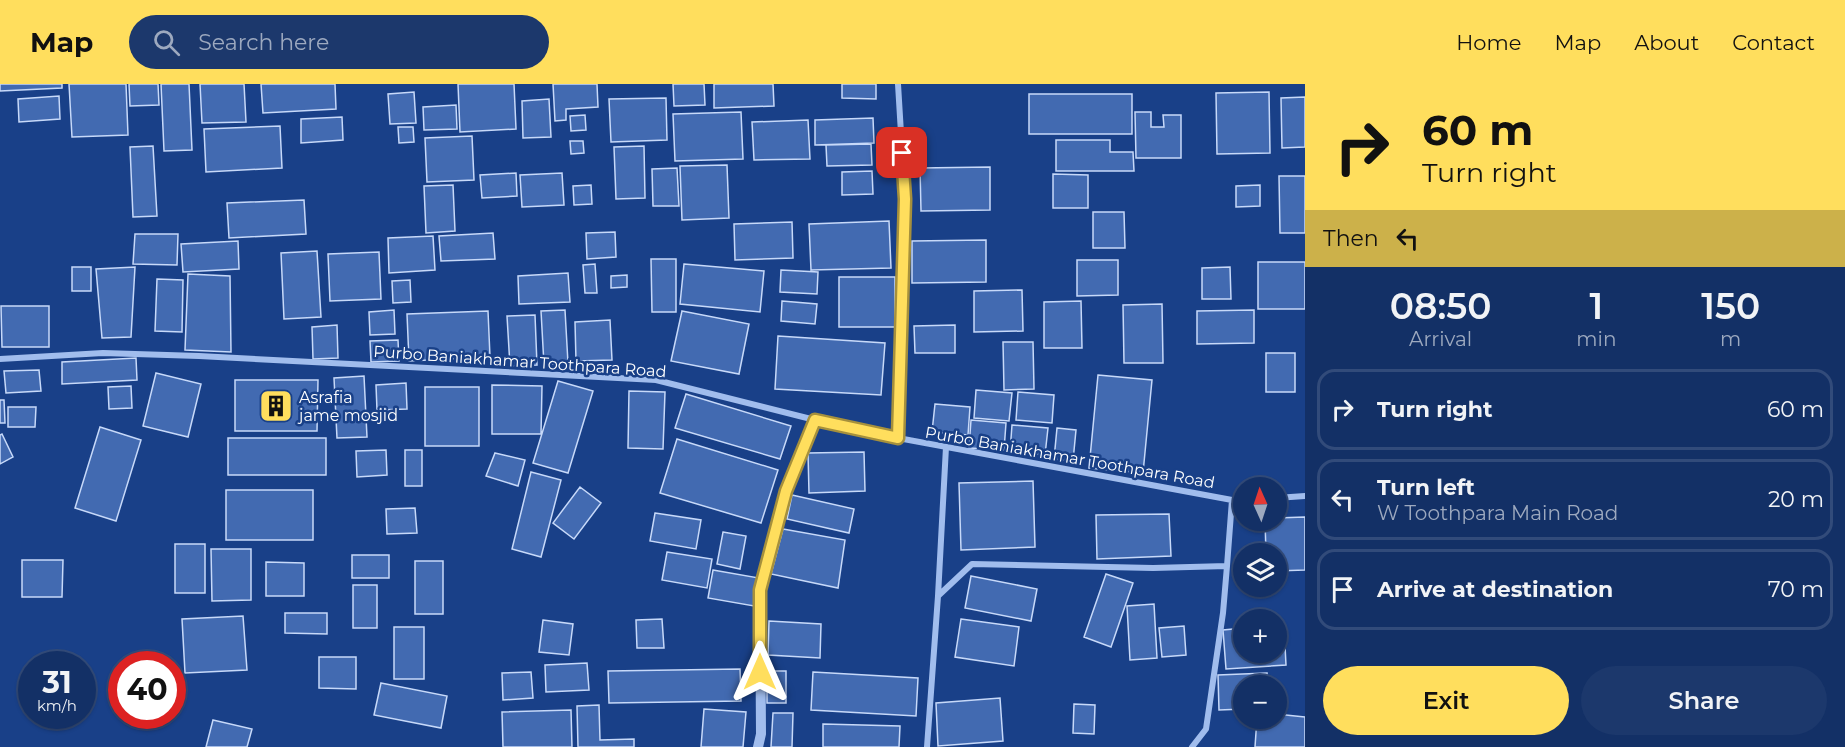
<!DOCTYPE html>
<html lang="en">
<head>
<meta charset="utf-8">
<style>
	:root { --surface:#133066; --page:#1c386c; --text:#f1f3f6; --muted:#9da9bf; --line:#324b7a; --accent:#ffde5d }
	body { margin:0; font-family:Montserrat,sans-serif; background:var(--page); color:var(--text); height:100vh; display:flex; flex-direction:column; font-size:22px; white-space:nowrap }
	* { box-sizing:border-box; margin:0 }
	p { font-size:20px; color:var(--muted) }
	.icon { flex:none; width:33px; height:33px; fill:none; stroke:currentColor; stroke-width:2; stroke-linecap:round; stroke-linejoin:round }
	.map { position:relative; flex:1; overflow:hidden }
	.drawer { display:flex; flex-direction:column; background:var(--surface); width:540px }
	.drawer>* { flex:none }
	.guide { background:#ffde5d; color:#111; overflow:hidden }
	.needle { width:39px; rotate:357deg }
	.buttons { position:absolute; left:1233px; top:393px; display:grid; gap:12px }
	.buttons a { display:grid; place-items:center; width:54px; height:54px; border-radius:50%; background:var(--surface); box-shadow:0 2px 4px #0004,0 0 0 2px var(--line); font-size:30px }
	.speed { position:absolute; left:18px; top:567px; display:flex; gap:12px; font-size:30px; font-weight:700; text-align:center }
	.speed>* { display:grid; place-content:center; width:78px; height:78px; border-radius:50%; background:var(--surface); box-shadow:0 2px 4px #0004,0 0 0 2px var(--line); line-height:1 }
	.speed small { font-size:15px; font-weight:400 }
	.speed .limit { border:9px solid #d22; background:#fff; color:#111 }
	.pin { position:absolute; display:grid; place-items:center; width:51px; height:51px; color:#fff; margin:-26px; border-radius:12px; box-shadow:0 3px 9px #0006 }
	.me { position:absolute; width:66px; margin:-33px; rotate:0deg; stroke-linejoin:round; filter:drop-shadow(0 0 4px #0008) }
	.turn { display:flex; align-items:center; gap:21px; height:126px; padding:0 18px; font-size:27px }
	.turn .icon { width:78px; height:78px; stroke-width:2.5 }
	.turn b { display:block; font-size:42px; line-height:51px }
	.then { display:flex; align-items:center; height:57px; padding:0 18px; background:#0003; gap:12px; font-size:22px }
	.eta { display:flex; justify-content:space-evenly; align-items:center; height:102px; text-align:center }
	.eta b { font-size:36px; font-weight:600; line-height:42px }
	.primary-button { display:flex; gap:12px; margin-top:auto; padding:12px 18px }
	.primary-button a { flex:1; height:69px; border-radius:36px; background:var(--accent); color:#111; font-size:24px; font-weight:600; line-height:69px; text-align:center }
	.primary-button a+a { background:var(--page); color:var(--text) }
	ul { padding:0; list-style:none }
	li { display:flex; align-items:center; gap:18px; height:81px; margin:0 12px 9px; padding:0 6px; border:3px solid var(--line); border-radius:18px }
	li div { flex:1 }
	li b { display:block; font-size:22px }
	li em { font-style:normal }
	header { display:flex; align-items:center; gap:36px; box-sizing:border-box; height:84px; padding:0 30px; background:var(--accent); color:#111 }
	header strong { font-size:28px }
	nav { display:flex; gap:33px; margin-inline-start:auto; font-size:21px }
	.search { width:420px; height:54px; background:var(--page); display:flex; align-items:center; gap:15px; box-sizing:border-box; padding:0 21px; border-radius:33px; color:var(--muted); font-size:22px }
	main { display:flex; flex:1; min-height:0 }
	.map>svg:first-child { display:block }
	.building { fill:#426ab1; stroke:#c7d9f9; stroke-width:1.5 }
	.lines { fill:none; stroke-linecap:round; stroke-linejoin:round }
	.minor { stroke:#a1bded; stroke-width:6 }
	.tertiary { stroke:#a1bded; stroke-width:10 }
	.route-casing { stroke:#a6903c; stroke-width:15 }
	.route { stroke:#ffde5d; stroke-width:10 }
	.labels { text-anchor:middle; stroke-width:5; stroke-linejoin:round; paint-order:stroke }
	.street-label { font-size:16px; fill:#fff; stroke:#194088 }
	.poi-label { font-size:16px; fill:#fff; stroke:#194088; text-anchor:start }
</style>
</head>
<body>
<header>
<strong>Map</strong>
<div class="search"><svg class="icon" aria-label="search" viewBox="0 0 24 24"><circle cx="10" cy="10" r="6"/><path d="M15 15l6 6"/></svg>Search here</div>
<nav><a>Home</a><a>Map</a><a>About</a><a>Contact</a></nav>
</header>
<main>
<div class="map">
<svg width="1305" height="663" viewBox="0 0 1305 663">
	<rect width="100%" height="100%" fill="#194088"/>
	<path class="building" d="M0,0h62v4l-62,3z
		M69,0h57l2,51 -56,2z
		M129,0h29l1,21 -29,1z
		M161,0h28l3,66 -28,1z
		M200,0h44l2,38 -44,1z
		M261,0h74l1,25 -73,4z
		M458,0h56l2,45 -56,3z
		M553,0h44l1,23 -32,2v11l-11,1z
		M673,0h31l1,21 -31,1z
		M714,0h59l1,22 -60,2z
		M842,0h34v15l-34,-1z
		M414,8l2,31 -26,1 -2,-30z
		M1269,8l1,61 -53,1 -1,-61z
		M1029,10h103v40h-103z
		M59,12l1,23 -41,3 -1,-23z
		M1305,13v50l-23,1 -1,-50z
		M666,14l1,42 -56,2 -2,-43z
		M549,15l2,38 -28,1 -1,-37z
		M456,21l1,24 -33,1 -1,-23z
		M741,28l2,47 -68,2 -2,-47z
		M1135,28h16v15h13l-1,-12h18v43h-45z
		M585,31l1,15 -15,1 -1,-15z
		M342,33l1,23 -42,3v-24z
		M873,34l1,25 -59,2v-25z
		M808,36l2,39 -56,1 -2,-38z
		M280,42l2,42 -76,4 -2,-43z
		M398,43h15l1,15 -15,1z
		M472,52l2,44 -47,2 -2,-44z
		M1056,56h54v12h23l1,19h-78z
		M570,57h13l1,12 -13,1z
		M871,60l1,21 -45,1 -1,-21z
		M153,62l4,70 -24,1 -3,-70z
		M644,62l1,52 -29,1 -2,-52z
		M727,81l2,53 -47,2 -2,-54z
		M990,83v43l-69,1 -1,-43z
		M677,84l2,38h-26l-1,-37z
		M872,87l1,23 -31,1v-23z
		M516,89l1,23 -35,2 -2,-23z
		M562,89l2,32 -42,2 -2,-32z
		M1053,90l35,1v33h-35z
		M1279,92h26v57h-25z
		M453,101l2,46 -29,2 -2,-47z
		M591,101l1,19 -18,1 -1,-19z
		M1260,101v21l-24,1v-21z
		M304,116l2,34 -77,4 -2,-35z
		M1093,128h31l1,36h-32z
		M889,137l2,47 -80,2 -2,-46z
		M792,138l1,36 -58,2 -1,-36z
		M615,148l1,25 -29,2 -1,-26z
		M493,149l2,26 -54,2 -2,-25z
		M135,150h43l-1,31 -44,-1z
		M433,152l2,34 -46,3 -1,-35z
		M986,156v42l-74,1v-42z
		M238,157l1,28 -56,3 -2,-28z
		M317,167l4,66 -37,2 -3,-66z
		M379,168l2,47 -51,2 -2,-47z
		M651,175h25v53h-24z
		M1077,176h41v35l-41,1z
		M1258,178h47v47h-47z
		M595,180l2,29h-12l-2,-28z
		M684,180l80,7 -4,41 -80,-8z
		M72,183h19v24h-19z
		M135,183l-4,70 -29,1 -6,-69z
		M1230,183l1,32h-29v-31z
		M781,186l37,2 -1,22 -37,-2z
		M568,189l2,29 -51,2 -1,-28z
		M188,190l42,2 1,76 -46,-2z
		M627,191v12l-16,1v-12z
		M839,193h56v50h-56z
		M157,195l26,1 -1,52 -27,-1z
		M410,196l1,22 -18,1 -1,-22z
		M1022,206l1,41 -49,1v-41z
		M782,217l35,3 -2,20 -34,-3z
		M1081,217l1,47h-38v-46z
		M1162,220l1,59h-39l-1,-58z
		M1,222h48v41h-47z
		M394,226l1,24 -25,1 -1,-23z
		M565,226l3,53 -24,2 -3,-54z
		M1254,226v33l-57,1v-33z
		M488,227l2,46 -81,4 -2,-47z
		M682,227l67,13 -10,50 -68,-13z
		M535,231l2,50 -27,1 -3,-50z
		M610,236l2,40 -36,1 -1,-39z
		M337,241l1,33 -25,1 -1,-32z
		M955,241v28h-40l-1,-27z
		M778,252l107,7 -4,52 -106,-6z
		M398,256l1,21 -28,1 -1,-21z
		M1003,258h30l1,47 -30,1z
		M1266,269h29v39h-29z
		M136,274l1,22 -75,4v-22z
		M39,286l2,21 -35,2 -2,-22z
		M156,289l45,11 -13,53 -45,-11z
		M1098,291l54,5 -9,93 -54,-5z
		M364,292l3,61 -30,1 -3,-60z
		M235,296h83l-1,51h-82z
		M558,297l35,10 -25,82 -35,-10z
		M406,299l1,26 -30,1 -1,-25z
		M492,301l50,1 -1,48h-49z
		M131,302l1,22 -23,1 -1,-22z
		M425,303h54v59h-54z
		M976,306l36,3 -3,28 -35,-3z
		M629,307l36,1 -2,57 -35,-1z
		M1018,308l36,3 -2,28 -36,-3z
		M686,310l105,32 -11,33 -105,-31z
		M0,316h4l1,23h-5z
		M935,320l35,3 -2,28 -36,-3z
		M8,323h28l-1,20h-27z
		M971,336l35,3 -2,27 -35,-2z
		M1012,341l36,3 -3,27 -35,-3z
		M100,343l41,13 -25,81 -41,-13z
		M1057,344l19,2 -3,31 -19,-2z
		M2,350l11,23 -13,7v-29z
		M228,354h98v37h-98z
		M677,355l101,31 -17,53 -101,-30z
		M386,366l1,25 -30,2 -1,-26z
		M405,366h17v36h-17z
		M864,368l1,39 -56,2 -1,-40z
		M495,369l30,7 -7,26 -32,-10z
		M531,388l30,8 -20,77 -29,-8z
		M1033,397l2,66 -74,3 -2,-67z
		M580,403l21,16 -27,36 -21,-16z
		M226,406h87v50h-87z
		M792,411l62,14 -5,24 -62,-14z
		M415,424l2,25 -30,1 -1,-25z
		M655,429l46,7 -5,29 -46,-8z
		M1169,430l2,42 -74,3 -1,-44z
		M1305,433v53l-29,1v-17h-10l-1,-34h11v-2z
		M783,445l62,11 -7,48 -67,-14z
		M723,448l23,4 -6,33 -23,-5z
		M175,460h30v49h-30z
		M211,465h40v51l-39,1z
		M667,468l45,7 -5,29 -45,-8z
		M352,471h37v23h-37z
		M22,476h41l-1,37h-40z
		M415,477h28v53h-28z
		M266,478l38,1v33h-38z
		M713,486l46,8 -5,28 -46,-8z
		M1106,490l27,9 -22,64 -27,-10z
		M971,492l66,13 -6,32 -66,-13z
		M353,501h24v43h-24z
		M1154,520l3,54 -27,2 -3,-54z
		M285,529h42v21l-42,-1z
		M243,532l4,54 -62,3 -3,-54z
		M662,535l2,29h-27l-1,-28z
		M961,535l58,8 -5,39 -59,-9z
		M543,536l30,4 -4,31 -30,-3z
		M769,537l52,3 -1,34 -52,-3z
		M1184,542l2,29 -24,2 -3,-29z
		M1276,542h8l2,39 -60,4 -3,-39 21,-2v24h32z
		M394,543h30v52h-30z
		M319,573h37v32l-37,-1z
		M587,579l2,27 -43,2 -1,-27z
		M740,585l1,32 -132,2 -1,-32z
		M767,587h19v32h-19z
		M531,588l2,26 -30,2 -1,-27z
		M813,588l105,6 -2,38 -105,-6z
		M1267,589v13h-23v23l-25,1 -1,-35z
		M381,599l66,13 -6,32 -67,-13z
		M1000,614l3,43 -65,5 -2,-43z
		M1074,620l21,1 -1,29 -21,-1z
		M599,621l1,35 34,-1v8h-56l-1,-41z
		M704,625l42,3 -3,35h-42z
		M571,626l1,37h-69l-1,-35z
		M773,629h20l-1,34h-21z
		M1276,630l29,3v30h-50l2,-29h19z
		M213,636l39,9 -5,18h-41z
		M823,640l77,2 -1,21h-76z"/>
	<g class="lines">
		<path class="minor" d="M898,0l7,115 -7,239
			M0,275l103,-6 96,3 457,24 159,40 83,18 334,62h12
			M1276,414l29,-2
			M938,512l8,-149
			M927,663l11,-151 34,-32 181,4 74,-2 5,-66
			M1192,663l14,-18 17,-116 4,-47"/>
		<path class="tertiary" d="M758,663l3,-13 -1,-145 26,-98 29,-71"/>
	</g>
	<g class="lines">
		<g class="route-casing">
			<path id="route" d="M760,588v-82l26,-99 29,-71 83,18 7,-239 -3,-46"/>
		</g>
		<use href="#route" class="route"/>
	</g>
	<defs>
		<g id="building-square" transform="scale(1.725)"><rect x="-9" y="-9" width="18" height="18" rx="4" fill="#ffde5d" stroke="#194088"/><path d="M-4-6H4V6H1V3H-1V6H-4ZM-2.5-4.3h1.7v1.8h-1.7ZM.8-4.3h1.7v1.8H.8ZM-2.5-1h1.7V.8h-1.7ZM.8-1h1.7V.8H.8Z" fill="#111"/></g>
	</defs>
	<g fill-rule="evenodd">
		<use href="#building-square" x="276" y="322"/>
	</g>
	<g class="labels">
		<g class="street-label">
			<text transform="translate(520 277) rotate(4)" y="6">Purbo Baniakhamar Toothpara Road</text>
			<text transform="translate(1070 373) rotate(10)" y="6">Purbo Baniakhamar Toothpara Road</text>
		</g>
		<g class="poi-label">
			<text x="299" y="319">Asrafia<tspan x="299" dy="18">jame mosjid</tspan></text>
		</g>
	</g>
</svg>
<div class="buttons">
<a><svg class="needle" viewBox="-14 -14 28 28"><path d="M0-13l5 13h-10z" fill="#e53935"/><path d="M0 13l5-13h-10z" fill="#9da9bf"/></svg></a>
<a><svg class="icon" aria-label="layers" viewBox="0 0 24 24"><path d="M12 4l9 5-9 5-9-5zM3 14l9 5 9-5"/></svg></a>
<a>+</a>
<a>−</a>
</div>
<div class="speed"><div>31<small>km/h</small></div><div class="limit">40</div></div>
<div class="pin" style="left:902px;top:69px;background:#d93025"><svg class="icon" aria-label="arrive" viewBox="0 0 24 24"><path d="M6 21V4h12l-3 4 3 4H6"/></svg></div>
<svg class="me" style="left:760px;top:588px" viewBox="-20 -20 40 40"><path d="M0-17L14 15 0 8-14 15z" fill="#ffde5d" stroke="#fff" stroke-width="4"/></svg>
</div>
<section class="drawer">
<div class="guide">
<div class="turn"><svg class="icon" aria-label="right" viewBox="0 0 24 24"><path d="M7 20v-9h11M14 6l5 5-5 5"/></svg><div><b>60 m</b>Turn right</div></div>
<div class="then">Then<svg class="icon" aria-label="left" viewBox="0 0 24 24"><path d="M17 20v-9H6M10 6l-5 5 5 5"/></svg></div>
</div>
<div class="eta">
<div><b>08:50</b><p>Arrival</p></div>
<div><b>1</b><p>min</p></div>
<div><b>150</b><p>m</p></div>
</div>
<ul>
<li><svg class="icon" aria-label="right" viewBox="0 0 24 24"><path d="M7 20v-9h11M14 6l5 5-5 5"/></svg><div><b>Turn right</b></div><em>60 m</em></li>
<li><svg class="icon" aria-label="left" viewBox="0 0 24 24"><path d="M17 20v-9H6M10 6l-5 5 5 5"/></svg><div><b>Turn left</b><p>W Toothpara Main Road</p></div><em>20 m</em></li>
<li><svg class="icon" aria-label="arrive" viewBox="0 0 24 24"><path d="M6 21V4h12l-3 4 3 4H6"/></svg><div><b>Arrive at destination</b></div><em>70 m</em></li>
</ul>
<div class="primary-button"><a>Exit</a><a>Share</a></div>
</section>
</main>
</body>
</html>
